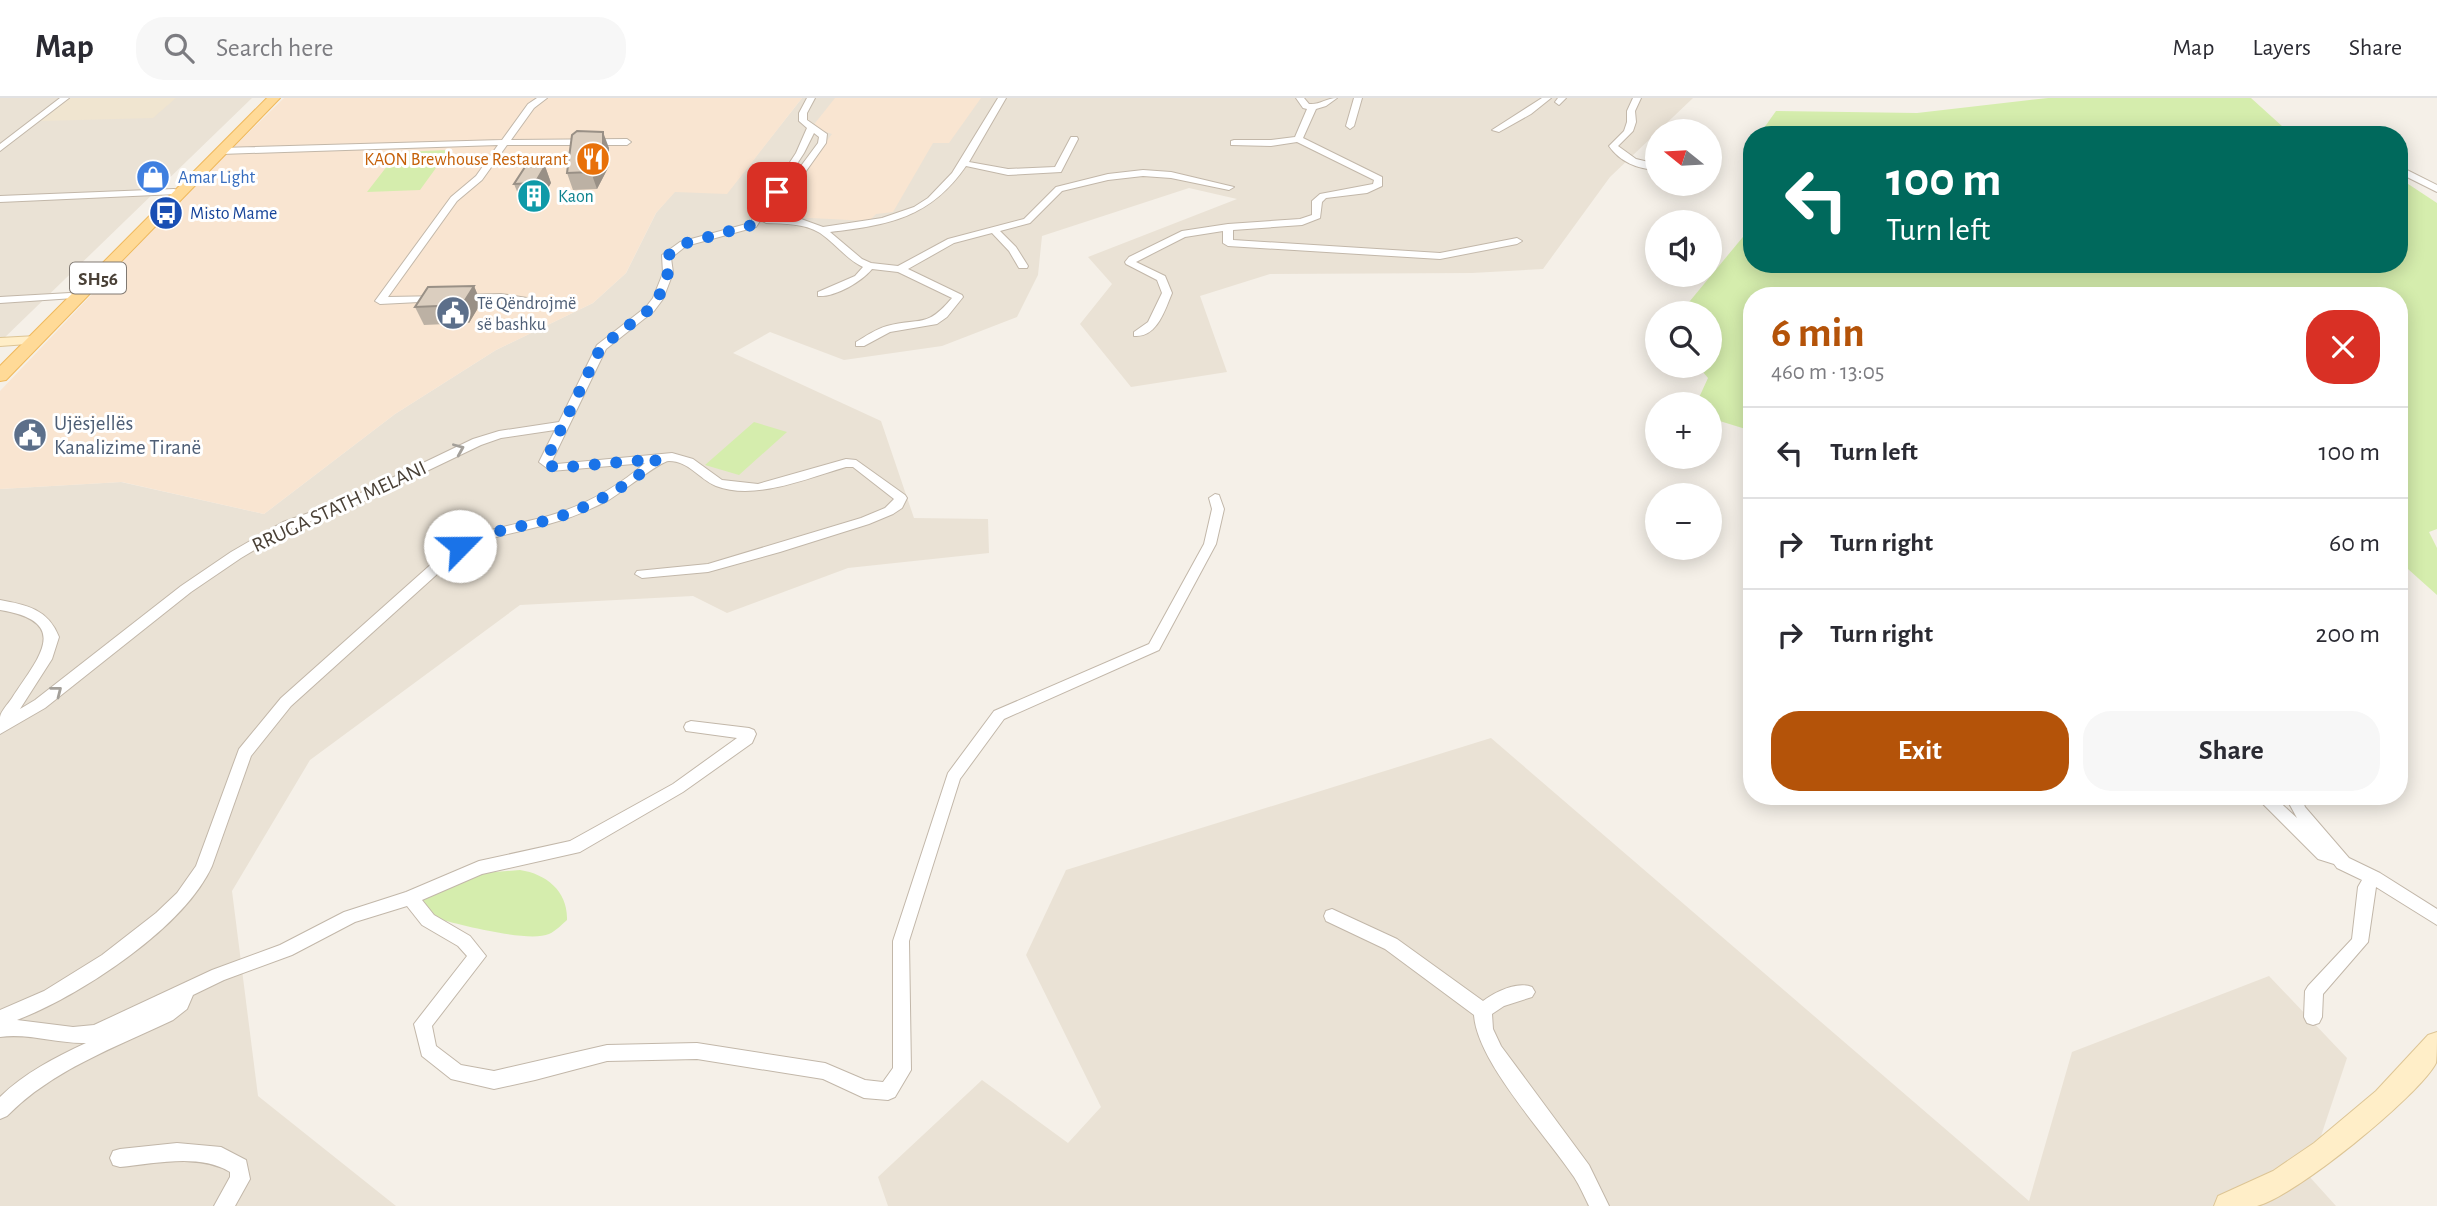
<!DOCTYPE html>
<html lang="en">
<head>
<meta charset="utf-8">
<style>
	:root { --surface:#fff; --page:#f7f7f7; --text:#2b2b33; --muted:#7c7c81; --line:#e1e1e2; --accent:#b45309 }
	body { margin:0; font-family:"Alegreya Sans",sans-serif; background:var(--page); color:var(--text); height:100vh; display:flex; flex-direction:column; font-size:26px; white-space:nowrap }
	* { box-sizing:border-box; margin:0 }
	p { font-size:23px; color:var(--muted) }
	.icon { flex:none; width:38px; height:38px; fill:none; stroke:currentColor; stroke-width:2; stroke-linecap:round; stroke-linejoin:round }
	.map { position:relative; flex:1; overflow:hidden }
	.panel { position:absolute; left:1743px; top:189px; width:665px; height:518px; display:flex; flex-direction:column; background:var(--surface); border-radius:28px; box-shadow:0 4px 18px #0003 }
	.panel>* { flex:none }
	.hud { position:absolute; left:1743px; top:28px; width:665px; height:147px; border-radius:28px; box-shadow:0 4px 18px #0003; background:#00695c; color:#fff; overflow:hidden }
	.needle { width:46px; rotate:288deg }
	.tools { position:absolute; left:1645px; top:21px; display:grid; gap:14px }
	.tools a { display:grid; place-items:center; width:77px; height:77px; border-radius:50%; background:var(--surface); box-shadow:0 4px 18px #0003; font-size:35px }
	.pin { position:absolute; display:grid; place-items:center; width:60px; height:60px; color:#fff; margin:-30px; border-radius:14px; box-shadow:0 4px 10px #0006 }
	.me { position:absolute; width:77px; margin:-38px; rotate:67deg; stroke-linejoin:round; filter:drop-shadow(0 0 5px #0008) }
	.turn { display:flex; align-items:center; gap:24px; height:147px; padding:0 28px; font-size:32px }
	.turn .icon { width:91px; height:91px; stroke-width:2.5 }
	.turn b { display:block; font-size:49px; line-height:60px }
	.round { display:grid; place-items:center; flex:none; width:74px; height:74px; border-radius:28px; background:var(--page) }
	.headline { display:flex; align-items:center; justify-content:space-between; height:119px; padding:0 28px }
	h1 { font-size:42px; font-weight:700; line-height:52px; color:var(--accent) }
	.cta { display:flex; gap:14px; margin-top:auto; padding:14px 28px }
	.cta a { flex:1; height:80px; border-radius:28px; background:var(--accent); color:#fff; font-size:28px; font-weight:700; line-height:80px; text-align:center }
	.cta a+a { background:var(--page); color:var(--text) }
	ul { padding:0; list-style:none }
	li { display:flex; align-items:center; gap:21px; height:91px; padding:0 28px; border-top:2px solid var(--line) }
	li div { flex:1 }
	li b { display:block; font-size:26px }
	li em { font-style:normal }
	header { display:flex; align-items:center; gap:42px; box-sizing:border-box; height:98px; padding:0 35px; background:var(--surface); border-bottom:2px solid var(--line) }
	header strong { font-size:33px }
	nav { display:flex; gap:38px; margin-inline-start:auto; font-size:24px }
	.search { width:490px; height:63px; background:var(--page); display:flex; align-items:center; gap:18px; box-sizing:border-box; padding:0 24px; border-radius:28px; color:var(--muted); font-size:26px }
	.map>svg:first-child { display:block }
	.residential { fill:#eae2d5 }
	.commercial { fill:#f9e5d1 }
	.education { fill:#f0e5d0 }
	.green { fill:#d5edad }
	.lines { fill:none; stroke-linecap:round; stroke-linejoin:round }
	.street-casing { stroke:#c2b7a9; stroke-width:2 }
	.secondary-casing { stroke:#ddc595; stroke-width:2 }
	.primary-casing { stroke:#efb85c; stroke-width:2 }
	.street { fill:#fff; fill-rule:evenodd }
	.secondary { fill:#ffeec8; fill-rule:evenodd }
	.primary { fill:#ffda97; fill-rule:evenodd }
	.wall { fill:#bcb1a4 }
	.shaded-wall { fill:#999086 }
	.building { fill:#dbcebf; stroke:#999086; stroke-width:2 }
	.oneway { stroke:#a4a09a }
	.route { stroke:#1a73e8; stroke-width:12; stroke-dasharray:0 21.6 }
	.labels { text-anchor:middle; stroke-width:6; stroke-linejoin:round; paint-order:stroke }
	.far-food-label { font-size:18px; fill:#c56008; stroke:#fff; text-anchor:end }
	.far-shop-label { font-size:18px; fill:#366cbe; stroke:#fff; text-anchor:start }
	.far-culture-label { font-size:18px; fill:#0d838f; stroke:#fff; text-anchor:start }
	.far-transit-label { font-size:18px; fill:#164399; stroke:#fff; text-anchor:start }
	.far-service-label { font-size:18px; fill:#4e5e75; stroke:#fff; text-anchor:start }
	.shield { fill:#fff; stroke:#807972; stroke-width:2 }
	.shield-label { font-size:19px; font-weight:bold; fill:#494036 }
	.service-label { font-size:21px; fill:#4e5e75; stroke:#fff; text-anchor:start }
	.street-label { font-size:21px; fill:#494036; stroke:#fff }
</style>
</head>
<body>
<header>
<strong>Map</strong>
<div class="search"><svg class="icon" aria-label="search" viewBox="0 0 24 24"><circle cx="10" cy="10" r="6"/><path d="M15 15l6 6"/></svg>Search here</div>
<nav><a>Map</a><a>Layers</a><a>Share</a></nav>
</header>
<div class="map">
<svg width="2437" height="1108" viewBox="0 0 2437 1108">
	<rect width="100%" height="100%" fill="#f5f0e8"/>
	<path class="residential" d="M0,0h252l-252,244z
		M802,0h891l-83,79 -67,92 -71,4 -202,1 -70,22 27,76 -96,15 -51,-63 32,-40 -24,-27 149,-58 -48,-11 -147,48 -4,39 -21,42 -75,29 -98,14 -74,-28 -37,21 148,68 33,97 74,1 1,34 -141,15 -121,45 -34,-17 -173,9 -210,155 -78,131 26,205 138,110h-396v-717l121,-7 143,32 131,-100 101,-64 97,-47 33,-30 30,-60 19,-22 52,2z
		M1491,640l538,463 43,-149 197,-76 78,82 -39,117 28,31h-1448l-10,-29 104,-97 86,63 33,-36 -75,-152 40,-85z"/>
	<path class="commercial" d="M284,0h518l-75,96 -52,-2 -19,21 -30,60 -33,30 -97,47 -101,64 -131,100 -142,-32 -122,7v-98l209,-220z
		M835,0h146l-32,45h-16l-40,69 -17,2 -7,7 -97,-5 60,-82 -20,-7z"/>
	<path class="education" d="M69,0h107l-23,20 -113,3z"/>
	<path class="green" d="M2048,0h203l41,37h-533l17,-24 141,2z
		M449,52l-29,40 -53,2 31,-40z
		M2399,80l38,25v326l-8,3 8,16v47l-38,-34v-265h-647v135l-42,-13v-14h-14l12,-26 -10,-12h12v-53h-30l72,-87v38h647z
		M754,324l33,10 -48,43 -34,-10z
		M520,772c27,4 48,22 47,50 -5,4 -11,11 -18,14 -21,9 -91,-10 -115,-16l-8,-8 -5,-13 61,-24z"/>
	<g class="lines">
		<g class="street-casing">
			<path id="street" d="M60,0h9l-69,53v-7z
				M537,0h10l-13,10 -23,32 116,-1 4,3 -4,3h-120l-25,35 -25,21 -69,96 55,-1 1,2 -5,3 -59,3 -5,-3 76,-104 25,-21 22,-31 -277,9 -4,-3 4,-3 281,-8 26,-36z
				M807,0h8l-8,15v7l20,14 -1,9 -37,52h-6l-2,-2 37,-50 1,-6 -5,-4 -10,20 -48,74 -70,19 -15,12 2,15 -10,26 -9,12 -48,38 -54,112 5,3 115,-11 21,6 29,21 36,4 88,-25 10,1 49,35 2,3 -5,10 -9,6 -24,10 -89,28 -72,20 -66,6 -7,-4 2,-3 71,-7 153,-46 24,-10 9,-9 -41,-32h-7c-38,11 -91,34 -130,19 -17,-7 -27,-25 -47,-25 -9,0 -49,33 -62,40 -18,9 -36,17 -55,22 -30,9 -60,12 -87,26l-174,157 -40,50 -39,110c-28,62 -132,130 -195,154l56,7 21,-2 118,-55 68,-25 64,-33 62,-20 73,-31 91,-20 103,-57 64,-46 -51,-7 -2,-4 2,-4 5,-2 58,7 5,2 2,4 -4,9 -69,49 -103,60 -98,22 -60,26 12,15 36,21 16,20 -54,70 4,20 25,19 33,6 113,-26 90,-2 128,20 40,17 18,2 10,-14v-127l55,-168 46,-62 155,-67 55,-100 8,-35 -3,-11 6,-4 4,1 5,14 -8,35 -57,106 -155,69 -44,60 -51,162 2,129 -16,27 -7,3 -24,-2 -41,-19 -126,-20 -90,2 -72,19 -41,9 -43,-10 -29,-23 -8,-32 53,-68 -9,-10 -36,-21 -15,-19 -52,16 -63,33 -68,25 -31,15 -6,14 -14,11c-57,27 -121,50 -166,96l-7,3v-22c24,-24 56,-40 86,-54 -29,1 -57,-10 -86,-6v-27l44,-19 58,-36 54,-42 21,-20 19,-27 43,-117 42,-51 174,-155c29,-14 59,-18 90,-26 36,-10 72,-29 100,-54l-94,8 -12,-9 16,-32 -54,8 -20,7 -127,61 -63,22 -50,30 -50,34 -146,116 -45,26c0,-5 0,-12 0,-17 1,-6 8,-13 12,-19 26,-40 61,-76 -12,-88v-10c27,5 48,9 59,37l-7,22 -32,50 15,-9 146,-114 50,-34 52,-30 63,-22 127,-61 26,-8 60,-9 38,-77 49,-38 7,-9 10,-25 -1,-18 18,-13 70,-19 46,-70 11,-25 -8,-7v-8z
				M998,0h8l-37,64 39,7 47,-2 16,-30h6l1,2 -17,33 -53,3 -42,-9c-36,52 -77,59 -136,66l32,27 9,4 27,3 50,-27 76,-20 32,-32 52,-13 35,-4 28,2 63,15 -5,3 -58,-12 -28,-2 -35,4 -46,11 -32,32 -30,8 16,16 12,19 -1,2h-8l-10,-17 -17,-18 -38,10 -46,26 54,26 1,2 -16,20 -10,7 -47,8 -26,14h-8v-4c10,-6 20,-13 31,-16 34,-9 39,3 65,-28l-54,-26 -26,-3c-11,13 -36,28 -54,27v-4l37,-16 8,-9c-17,-8 -28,-24 -43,-34 -16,-10 -36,-9 -54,-10l-5,-3 5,-3 35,2 22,8 59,-9 32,-11 14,-9 24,-25z
				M1296,0h8l5,6c11,1 17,-6 28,-6l-11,8 -10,3 -13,29 79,39v9l-15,7 -41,5 -4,4 -2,16 -18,7 -69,5v10l207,13 77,-15 5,3 -5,3 -77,15 -212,-13 -5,-3v-12l-38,6 -49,25 29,14 7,17c-7,17 -15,45 -38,43v-4l14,-10 14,-29 -5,-13 -31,-16 -1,-2 4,-5 53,-26 46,-7 72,-5 12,-4v-14l8,-7 53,-10 1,-4 -77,-38 -26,4 -40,-1v-4l3,-1h37l24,-3 12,-28 -4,-1z
				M1354,0h8l-8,28 -4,3 -4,-3z
				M1542,0h9l-20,16 -32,18 -7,-2z
				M1558,0h8l-7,7 -4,-3z
				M1633,0h8l-6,13 1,11 -3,9 -15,15 18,13 21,5v6c-19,-1 -37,-8 -48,-24l15,-15 3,-9v-11z
				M2399,68l38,19v7l-38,-19z
				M174,91l3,1v4l-177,8v-6z
				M70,195l4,1v4l-74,5v-6z
				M501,196l26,4 5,3 -5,3 -26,-4 -42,1 -5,-3 5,-3z
				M2255,698h18l24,22 -12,-22h16l4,11 44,51 31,15 57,36v16l-61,-38 -8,55 -45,52 -1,23 -3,6 -6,2 -6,-2 -3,-6 1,-26 3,-5 44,-47 6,-52 4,-7 -25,-12 -3,-4 -16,-5z
				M1332,811l65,30 86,62c12,-9 34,-20 49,-14l3,5 -3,5 -28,9 -12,8 1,15 8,17 88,119 20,41h-20c-5,-10 -9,-20 -15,-29 -28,-42 -97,-115 -100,-162l-89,-66 -59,-28 -2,-5 2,-5z
				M177,1045l44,4 25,13 4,19 -15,27h-21l16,-29v-5c-31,-19 -76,-8 -110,-5l-7,-2 -3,-7 3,-7 7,-2z"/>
		</g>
		<g class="secondary-casing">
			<path id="secondary" d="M36,238l5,1 2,3 -2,3 -41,3v-8z
				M2437,934c0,9 0,24 -1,31 -17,33 -143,135 -179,143 -13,0 -29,0 -43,0l4,-10 55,-25 41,-28 62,-52 52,-56z"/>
		</g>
		<g class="primary-casing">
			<path id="primary" d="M267,0h13l-274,282 -6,1v-15z"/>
		</g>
		<use href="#street" class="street"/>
		<use href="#secondary" class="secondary"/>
		<use href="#primary" class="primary"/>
	</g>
	<path class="wall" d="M609,50v18l-12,23 -24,1 -6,-17z
		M545,68l6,17 -10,17 -20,1 -7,-17z
		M474,188l7,17 -12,20 -45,2 -9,-18z"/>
	<path class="shaded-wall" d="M603,34l6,16v18l-12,23 -6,-17z
		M545,68l6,17 -10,17 -6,-17z
		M474,188l7,17 -12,20 -7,-18z"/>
	<path class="building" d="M577,33l26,1v18l-12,22 -24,1 5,-38z
		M545,68l-10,17 -21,1 11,-17z
		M474,188l-12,19 -47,2 13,-20z"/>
	<defs><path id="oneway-chevron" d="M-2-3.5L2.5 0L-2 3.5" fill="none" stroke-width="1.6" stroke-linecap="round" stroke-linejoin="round" transform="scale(1.75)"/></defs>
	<g class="oneway">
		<use href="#oneway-chevron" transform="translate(459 351) rotate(-23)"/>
		<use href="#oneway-chevron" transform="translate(57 593) rotate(-38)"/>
	</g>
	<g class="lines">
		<path class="route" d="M460,448c27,-16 59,-18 88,-26 38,-11 81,-33 109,-61l-102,9 -10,-6 56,-115 49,-38 8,-10 10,-26 -2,-16 17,-13 69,-19 25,-33"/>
	</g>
	<defs>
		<g id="restaurant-disc" transform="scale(1.75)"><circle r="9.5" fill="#e8710a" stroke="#fff"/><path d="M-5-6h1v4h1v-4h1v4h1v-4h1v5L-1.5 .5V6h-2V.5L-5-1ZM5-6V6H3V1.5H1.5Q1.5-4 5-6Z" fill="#fff"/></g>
		<g id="shop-disc" transform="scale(1.75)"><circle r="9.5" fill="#3f7fe0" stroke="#fff"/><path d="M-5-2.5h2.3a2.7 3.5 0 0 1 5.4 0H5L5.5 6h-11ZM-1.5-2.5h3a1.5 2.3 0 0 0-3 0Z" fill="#fff"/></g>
		<g id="building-disc" transform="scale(1.75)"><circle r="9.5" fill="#0f9aa8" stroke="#fff"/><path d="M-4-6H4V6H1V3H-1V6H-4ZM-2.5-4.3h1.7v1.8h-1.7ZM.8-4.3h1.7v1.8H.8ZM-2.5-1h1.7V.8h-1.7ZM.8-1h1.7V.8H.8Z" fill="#fff"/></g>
		<g id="bus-disc" transform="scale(1.75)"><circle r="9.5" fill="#1a4fb4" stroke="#fff"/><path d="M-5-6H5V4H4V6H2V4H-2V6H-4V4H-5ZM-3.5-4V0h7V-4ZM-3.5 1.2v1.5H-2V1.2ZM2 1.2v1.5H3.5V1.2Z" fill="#fff"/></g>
		<g id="civic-disc" transform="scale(1.75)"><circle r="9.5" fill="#5c6f8a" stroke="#fff"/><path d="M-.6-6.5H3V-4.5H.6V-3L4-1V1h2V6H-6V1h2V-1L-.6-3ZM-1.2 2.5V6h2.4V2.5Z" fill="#fff"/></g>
	</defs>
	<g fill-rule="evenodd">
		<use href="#restaurant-disc" x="593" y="61"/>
		<use href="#shop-disc" x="153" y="79"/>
		<use href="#building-disc" x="534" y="98"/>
		<use href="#bus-disc" x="166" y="115"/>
		<use href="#civic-disc" x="453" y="215"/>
		<use href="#civic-disc" x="30" y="337"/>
	</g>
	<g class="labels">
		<g class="far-food-label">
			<text x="568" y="67">KAON Brewhouse Restaurant</text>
		</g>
		<g class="far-shop-label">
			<text x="178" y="85">Amar Light</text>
		</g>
		<g class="far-culture-label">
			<text x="558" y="104">Kaon</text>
		</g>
		<g class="far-transit-label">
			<text x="190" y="121">Misto Mame</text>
		</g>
		<g class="far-service-label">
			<text x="477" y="211">Të Qëndrojmë<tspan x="477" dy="21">së bashku</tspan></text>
		</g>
		<rect class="shield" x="70" y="164.5" width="56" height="31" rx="5"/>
		<g class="shield-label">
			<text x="98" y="187">SH56</text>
		</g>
		<g class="service-label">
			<text x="54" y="332">Ujësjellës<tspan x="54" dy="24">Kanalizime Tiranë</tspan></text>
		</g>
		<g class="street-label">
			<text transform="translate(339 408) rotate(-25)" y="7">RRUGA STATH MELANI</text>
		</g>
	</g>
</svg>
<div class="tools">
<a><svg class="needle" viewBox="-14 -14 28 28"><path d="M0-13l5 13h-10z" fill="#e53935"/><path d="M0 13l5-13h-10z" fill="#7c7c81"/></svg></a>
<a><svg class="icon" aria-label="sound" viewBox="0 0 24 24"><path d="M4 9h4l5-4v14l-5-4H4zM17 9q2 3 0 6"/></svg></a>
<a><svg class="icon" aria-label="search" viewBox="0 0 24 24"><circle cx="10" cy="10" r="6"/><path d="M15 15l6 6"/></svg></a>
<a>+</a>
<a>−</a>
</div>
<div class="pin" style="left:777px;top:94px;background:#d93025"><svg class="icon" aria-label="arrive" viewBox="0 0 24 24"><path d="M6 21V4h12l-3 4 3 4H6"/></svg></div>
<svg class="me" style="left:460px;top:448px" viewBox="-20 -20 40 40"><circle r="19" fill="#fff"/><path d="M0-13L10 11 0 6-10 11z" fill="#1a73e8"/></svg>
<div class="hud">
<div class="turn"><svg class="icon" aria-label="left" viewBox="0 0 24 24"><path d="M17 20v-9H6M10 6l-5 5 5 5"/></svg><div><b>100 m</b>Turn left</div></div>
</div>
<section class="panel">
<div class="headline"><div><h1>6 min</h1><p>460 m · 13:05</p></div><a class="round" style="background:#d93025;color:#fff"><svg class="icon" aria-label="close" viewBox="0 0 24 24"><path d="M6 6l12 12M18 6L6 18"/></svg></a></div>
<ul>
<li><svg class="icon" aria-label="left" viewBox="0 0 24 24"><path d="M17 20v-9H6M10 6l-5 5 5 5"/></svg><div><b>Turn left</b></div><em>100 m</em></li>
<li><svg class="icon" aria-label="right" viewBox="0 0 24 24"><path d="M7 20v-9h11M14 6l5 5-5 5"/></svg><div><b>Turn right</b></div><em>60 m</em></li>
<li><svg class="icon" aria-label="right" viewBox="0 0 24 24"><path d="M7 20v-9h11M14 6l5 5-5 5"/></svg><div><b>Turn right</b></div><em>200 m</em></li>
</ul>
<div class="cta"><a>Exit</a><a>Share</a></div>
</section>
</div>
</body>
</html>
